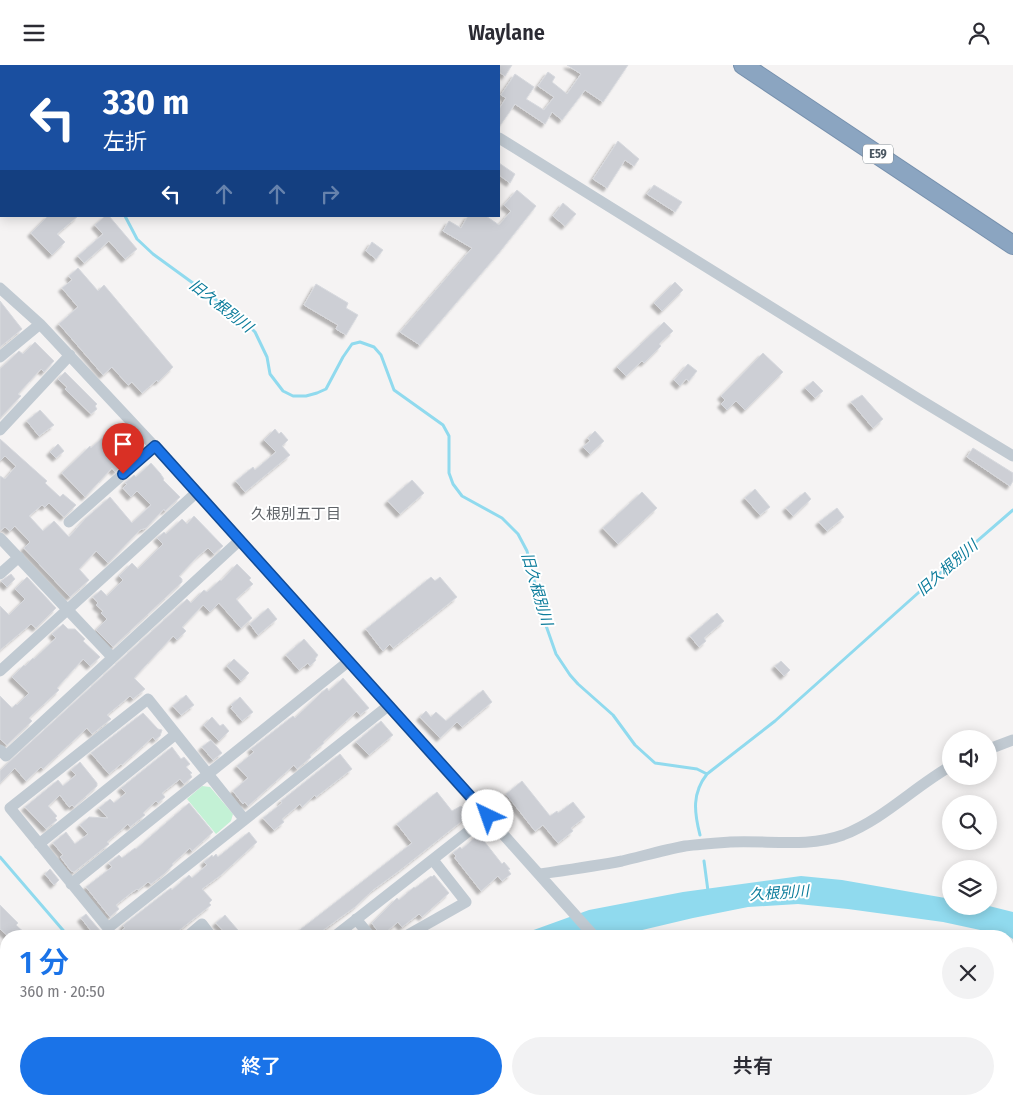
<!DOCTYPE html>
<html lang="ja">
<head>
<meta charset="utf-8">
<style>
	:root { --surface:#fff; --page:#f2f2f3; --text:#2b2b33; --muted:#7c7c81; --accent:#1a73e8 }
	body { margin:0; font-family:"Fira Sans Condensed","Noto Sans JP",sans-serif; background:var(--page); color:var(--text); height:100vh; display:flex; flex-direction:column; font-size:19px; white-space:nowrap }
	* { box-sizing:border-box; margin:0 }
	p { font-size:16px; color:var(--muted) }
	.icon { flex:none; width:28px; height:28px; fill:none; stroke:currentColor; stroke-width:2; stroke-linecap:round; stroke-linejoin:round }
	.map { position:relative; flex:1; overflow:hidden }
	.drawer { position:absolute; left:0px; top:865px; width:1014px; height:175px; display:flex; flex-direction:column; background:var(--surface); border-radius:20px 20px 0 0; box-shadow:0 2px 12px #0003 }
	.drawer>* { flex:none }
	.guide { position:absolute; left:0px; top:0px; width:500px; height:152px; box-shadow:0 2px 12px #0003; background:#1a4fa0; color:#fff; overflow:hidden }
	.buttons { position:absolute; left:942px; top:665px; display:grid; gap:10px }
	.buttons a { display:grid; place-items:center; width:55px; height:55px; border-radius:50%; background:var(--surface); box-shadow:0 2px 12px #0003; font-size:25px }
	.pin { position:absolute; display:grid; place-items:center; width:42px; height:42px; color:#fff; margin:-51px -21px; border-radius:50% 50% 50% 0; rotate:-45deg; box-shadow:0 0 5px #0007 }
	.pin .icon { rotate:45deg }
	.me { position:absolute; width:55px; margin:-28px; rotate:318deg; stroke-linejoin:round; filter:drop-shadow(0 0 4px #0008) }
	.turn { display:flex; align-items:center; gap:18px; height:105px; padding:0 20px; font-size:22px }
	.turn .icon { width:65px; height:65px; stroke-width:2.5 }
	.turn b { display:block; font-size:35px; line-height:42px }
	.lanes { display:flex; align-items:center; height:48px; padding:0 20px; background:#0003; justify-content:center; gap:25px; direction:ltr }
	.lanes .off { opacity:.35 }
	.round { display:grid; place-items:center; flex:none; width:52px; height:52px; border-radius:26px; background:var(--page) }
	.head { display:flex; align-items:center; justify-content:space-between; height:85px; padding:0 20px }
	h1 { font-size:30px; font-weight:600; line-height:38px; color:var(--accent) }
	.button { display:flex; gap:10px; margin-top:auto; padding:10px 20px }
	.button a { flex:1; height:58px; border-radius:30px; background:var(--accent); color:#fff; font-size:20px; font-weight:600; line-height:58px; text-align:center }
	.button a+a { background:var(--page); color:var(--text) }
	header { display:flex; justify-content:space-between; align-items:center; height:65px; padding:0 20px; background:var(--surface); font-size:22px; font-weight:600 }
	.map>svg:first-child { display:block }
	.green { fill:#c3f1d5 }
	.water { fill:#90daee }
	.lines { fill:none; stroke-linecap:round; stroke-linejoin:round }
	.stream { stroke:#90daee; stroke-width:3 }
	.building { fill:#cdcfd5; stroke:#d7d9de; filter:url(#shadow) }
	.highway-casing { stroke:#7690ad; stroke-width:20 }
	.minor { stroke:#c1cad2; stroke-width:11 }
	.highway { stroke:#8ba5c1; stroke-width:18 }
	.rail { stroke:#b5b8bd; stroke-width:3 }
	.route-casing { stroke:#114b97; stroke-width:12 }
	.route { stroke:#1a73e8; stroke-width:9 }
	.labels { text-anchor:middle; stroke-width:4; stroke-linejoin:round; paint-order:stroke }
	.shield { fill:#fff; stroke:#808990; stroke-width:1 }
	.shield-label { font-size:12px; font-weight:bold; fill:#4a5661 }
	.water-label { font-size:15px; font-style:italic; fill:#0c7c9b; stroke:#fff }
	.neighbourhood-label { font-size:15px; fill:#5f6368; stroke:#fff }
</style>
</head>
<body>
<header><svg class="icon" aria-label="menu" viewBox="0 0 24 24"><path d="M4 6h16M4 12h16M4 18h16"/></svg>Waylane<svg class="icon" aria-label="person" viewBox="0 0 24 24"><circle cx="12" cy="8" r="4"/><path d="M4 21q1-7 8-7t8 7"/></svg></header>
<div class="map">
<svg width="1013" height="1040" viewBox="0 0 1013 1040">
	<defs>
		<filter id="shadow"><feDropShadow dx="-3.5" dy="3.5" stdDeviation="1" flood-color="#0004"/></filter>
	</defs>
	<rect width="100%" height="100%" fill="#f5f3f3"/>
	<path class="green" d="M202,721l8,1 23,27 -2,7 -15,13 -29,-35z"/>
	<path class="water" d="M801,811l41,4 109,19v7h38l24,6v27l-5,-3 -65,-14 -95,-13 -50,-5 -50,3 -55,11 -76,18h-100l72,-26 94,-18z
		M283,1034h43l-6,6h-43z"/>
	<g class="lines">
		<path class="stream" d="M0,20l1,-1
			M125,151l12,23 16,15 88,64 14,14 12,25 3,17 13,17 10,5h13l11,-3 9,-4 17,-32 9,-13 8,-2 14,5 7,8 13,35 49,35 6,11v37l4,11 9,12 40,22 16,16 9,17 16,66 13,37 14,21 8,9 35,31 22,30 20,18 42,6 10,5 68,-53 171,-153 67,-58
			M700,770c-6,-23 -8,-42 7,-61
			M0,792l68,79
			M704,796l4,30
			M196,1034l4,6"/>
	</g>
	<path class="building" d="M499,0h13l-7,11 -6,-4z
		M567,0h61l-25,37 -18,-12 -23,30 -10,-8 -7,12 -30,-20 -16,23v-18l7,-11 -5,-3 14,-21 19,13 -8,12 18,11 10,-13 -16,-11 10,-14 7,5 -3,5 15,12 14,-20z
		M618,76l21,18 -5,7 -9,-6 -18,28 -14,-9z
		M499,98l16,11 -5,9 -11,-8z
		M654,120l28,17 -7,10 -28,-18z
		M517,125l19,16 -38,48 -78,91 -20,-13 72,-84 -29,-17 6,-10 12,7 7,-12h18l13,9 12,-14 -7,-6z
		M563,138l13,11 -11,12 -12,-10z
		M48,151h30l-21,18 8,8 -13,13 -21,-22z
		M105,151h4l28,33 -12,10 -16,-18 -25,22 -6,-7 25,-22 -8,-9z
		M372,177l11,8 -7,9 -10,-8z
		M78,203l20,23 6,-6 69,82 -15,15 -1,-2 -15,13 -10,-11 -4,3 -16,-18 -9,8 -44,-51 19,-17 -16,-19 10,-8 -3,-4z
		M675,217l8,8 -21,21 -8,-8z
		M316,219l32,19 -2,5 12,7 -12,20 -10,-6 2,-4 -34,-20z
		M0,236l22,28 -22,18z
		M664,257l9,9 -14,13 2,2 -17,17 -2,-2 -16,15 -9,-9z
		M35,277l19,19 -10,11 -3,-3 -23,25 3,2 -21,22v-49l19,-18 4,3z
		M763,288l20,19 -38,38 -9,-9 -9,9 -6,-6 4,-4 -4,-4z
		M688,299l9,7 -8,10 -3,-2 -6,7 -6,-6z
		M65,307l32,32 -2,2 2,3 -6,5 -26,-25 2,-2 -9,-8z
		M813,316l10,10 -8,7 -10,-10z
		M862,330l21,24 -10,9 -22,-26z
		M40,345l14,15 -15,11 -12,-15z
		M115,361l23,25 -23,21 -3,-4 -27,29 -23,-24 28,-27 1,2z
		M275,364l4,5 2,-2 7,8 -6,6 8,9 -45,37 -9,-11 17,-14 2,3 21,-18 -12,-12z
		M595,366l9,10 -14,13 -7,-7 7,-6 -2,-3z
		M0,374l47,42 -2,2 15,14 3,-3 13,11 -12,12 -15,-14 -4,4 -3,-2 -13,11 14,15 11,-10 15,16 16,-18 25,-22 22,26 19,-18 -14,-14 -6,6 -8,-9 4,-4 -2,-1 9,-8 2,2 15,-14 9,10 4,6 -1,1 17,17 -15,14 -1,-2 -18,19 -6,2 -32,33 -12,-12 -17,18 10,11 -19,17 -46,-49 6,-6 -15,-16 -5,5 -5,-4 -5,4v-55l5,3 11,-13 -11,-10 -5,5z
		M58,379l6,7 -8,7 -6,-6z
		M973,383l40,25v8l-3,5 -43,-29z
		M412,415l12,13 -24,21 -12,-13z
		M755,424l15,18 -10,8 -15,-17z
		M642,427l15,16 -39,36 -15,-16z
		M805,427l6,7 -18,17 -7,-8z
		M837,443l7,9 -17,14 -8,-9z
		M194,451l29,30 -9,8 -6,-6 -11,9 -18,19 3,3v3l-69,65 -17,-17 11,-11 -6,-6 2,-2 -7,-6 2,-2 -5,-6 8,-7 6,6 16,-16 -4,-4 13,-13 6,6 25,-25 -6,-6 7,-6 2,2 16,-15 5,5z
		M237,499l14,14 -2,2 4,4 -17,15 16,19 -11,10 -22,-25 -9,9 -7,-7 -21,22 4,4 -9,9 -4,-4 -39,42 11,11 -12,10 -3,-3 -23,19 4,4 -19,15 -5,-6 -44,41 -2,-2 -15,14 -11,-13 -15,15v-12l8,-8 179,-164 4,4 13,-13 3,2 13,-12 1,1z
		M11,509l4,5 -8,8 -6,-6z
		M27,512l29,31 -20,20 -5,-4 -31,26v-44l9,9 16,-16 -10,-10z
		M431,512l4,4 5,-4 17,20 -64,51 -3,-4 -7,7 -17,-22z
		M268,543l9,11 -19,16 -8,-11z
		M717,548l7,8 -20,17 2,3 -7,6 -9,-11z
		M63,559l5,5h7l10,10 -2,2 17,16 -10,9 -7,-7 -26,29 2,2 -30,28 3,3 -25,24 -7,-6v-43l12,12 4,-4 1,1 12,-12 -17,-16 12,-12 1,1 8,-8 1,1 22,-21 -4,-4z
		M304,574l14,16 -3,4 1,1 -6,6 -2,-3 -9,7 -13,-15z
		M234,594l15,14 -8,8 -14,-15z
		M781,596l9,9 -6,6 -9,-10z
		M343,613l26,30 -9,7 -3,-4 -34,31 1,1 -14,12 1,2 -14,12 -3,-4 -46,41 -3,-4 -2,2 -10,-13 15,-13 -11,-12 17,-14 -3,-3 42,-33 2,2 26,-25 6,-5 2,3z
		M483,625l9,12 -30,25 -5,-5 -17,16 -20,-21 6,-6 5,6 5,-5 10,9z
		M186,630l8,10 -13,10 -8,-9z
		M240,632l13,15 -11,9 -11,-13 2,-1 -2,-2z
		M143,648l15,16 4,1 -2,6 -5,4 -2,-3 -31,28 -1,-1 -12,10 -18,-21z
		M212,652l8,9 3,-2 6,7 -10,10 -15,-16z
		M381,656l12,14 -24,20 -13,-13z
		M211,675l11,13 -9,7 -11,-13z
		M172,682l9,12 3,-2 6,7 -4,3 6,6 -2,1 2,3 -8,7 -4,-5 -18,14 3,4 -7,6 -2,-2 -13,12 2,2 -15,12 -2,-3 -21,18 2,2 -35,28 -3,-1 -9,-12 -2,-2 3,-2 -10,-12 13,-11 9,12 13,-10 -8,-9 9,-8 19,1 -9,-10 11,-9 4,4 12,-10 -5,-5z
		M340,689l12,15 -36,28 -1,-2 -13,12 -2,-3 -18,15 2,3 -10,8 -11,-12 19,-15 -1,-2z
		M80,697l17,21v3l-23,21 -2,-2 -3,2 -9,-12 -12,11 9,10 -2,2 2,2 -11,9 -21,-22 33,-27 5,6 13,-11 -5,-5z
		M522,716l28,35 7,-5 1,2 15,-11 12,15 -14,11 2,3 -15,12 -15,-18 -8,6 -29,-37z
		M437,727l15,19 9,-5 5,6 -2,2 3,3 -68,54 -26,19 -18,17 -40,29h-23l120,-93 -15,-19z
		M189,738l24,29 -21,19 -2,-3 -18,16 1,1 -9,9 -13,10 -3,-2 -10,8 -1,-1 -6,4 -15,12 3,4 -9,8 -24,-30 26,-20 -3,-4 10,-8 3,3 13,-10 1,1z
		M249,767l8,10 -36,33 -19,14 10,11 -3,3 2,2 -39,31h-58l11,-8 -2,-2 3,-3 45,-35 1,2 17,-15 3,3 15,-13 -3,-3 8,-7 1,2 3,-3 2,3z
		M480,768l6,7 -2,1 18,23 2,-2 6,7 -2,1 3,4 -9,7 -4,-5 -17,15 -26,-33 1,-2 -3,-3 7,-6 2,2z
		M50,804l9,11 -5,5 -9,-11z
		M434,810l15,18 -27,24 -3,-3 -17,13 -4,-5 -17,14 -9,-13 25,-25 2,2 15,-13 1,1 16,-12 1,1z
		M0,840l18,18 -2,2 12,11h-20l-8,-7z
		M86,849l16,19 4,3h-11l-14,-18z
		M225,850l18,21h-15l-12,-13z"/>
	<g class="lines">
		<g class="highway-casing">
			<path id="highway" d="M743,0l270,180"/>
		</g>
		<path class="minor" d="M381,0l2,1
			M499,73l418,260 96,58
			M0,223l40,36 157,168 397,444
			M0,292l40,-33
			M0,365l70,-75
			M69,457l86,-76
			M0,473l112,119
			M0,509l19,-17
			M0,606l197,-179
			M989,684l24,-9
			M0,685l6,6 234,-216
			M244,754l-96,-120 -138,109 98,120 280,-222
			M39,779l137,-110
			M540,809c27,-4 55,-8 82,-13 21,-5 42,-11 63,-15 14,-2 30,-3 45,-4 38,-2 77,6 113,-7 41,-16 71,-48 108,-69
			M71,819l278,-223
			M356,854l14,17
			M188,871l14,-12 9,12
			M335,871l153,-120
			M406,871l60,-34 -33,-42
			M0,891l6,7
			M0,979l6,7
			M1008,1015l5,-3
			M0,1019l6,-5
			M134,1034l6,6
			M407,1034l4,6
			M496,1034l5,6
			M567,1034l5,6
			M738,1034l5,6
			M653,1040l7,-6
			M961,1040l13,-6"/>
		<use href="#highway" class="highway"/>
		<path class="rail" d="M0,951l6,7
			M74,1034l5,6"/>
	</g>
	<g class="lines">
		<g class="route-casing">
			<path id="route" d="M123,409l32,-28 333,370"/>
		</g>
		<use href="#route" class="route"/>
	</g>
	<g class="labels">
		<rect class="shield" x="863" y="79.5" width="30" height="19" rx="4"/>
		<g class="shield-label">
			<text x="878" y="93">E59</text>
		</g>
		<g class="water-label">
			<text transform="translate(221 241) rotate(38)" y="5">旧久根別川</text>
			<text transform="translate(947 503) rotate(-41)" y="5">旧久根別川</text>
			<text transform="translate(537 524) rotate(74)" y="5">旧久根別川</text>
			<text transform="translate(779 828) rotate(-4)" y="5">久根別川</text>
		</g>
		<g class="neighbourhood-label">
			<text x="296" y="454">久根別五丁目</text>
		</g>
	</g>
</svg>
<div class="buttons">
<a><svg class="icon" aria-label="sound" viewBox="0 0 24 24"><path d="M4 9h4l5-4v14l-5-4H4zM17 9q2 3 0 6"/></svg></a>
<a><svg class="icon" aria-label="search" viewBox="0 0 24 24"><circle cx="10" cy="10" r="6"/><path d="M15 15l6 6"/></svg></a>
<a><svg class="icon" aria-label="layers" viewBox="0 0 24 24"><path d="M12 4l9 5-9 5-9-5zM3 14l9 5 9-5"/></svg></a>
</div>
<div class="pin" style="left:123px;top:409px;background:#d93025"><svg class="icon" aria-label="arrive" viewBox="0 0 24 24"><path d="M6 21V4h12l-3 4 3 4H6"/></svg></div>
<svg class="me" style="left:488px;top:751px" viewBox="-20 -20 40 40"><circle r="19" fill="#fff"/><path d="M0-13L10 11 0 6-10 11z" fill="#1a73e8"/></svg>
<div class="guide">
<div class="turn"><svg class="icon" aria-label="left" viewBox="0 0 24 24"><path d="M17 20v-9H6M10 6l-5 5 5 5"/></svg><div><b>330 m</b>左折</div></div>
<div class="lanes"><svg class="icon" aria-label="left" viewBox="0 0 24 24"><path d="M17 20v-9H6M10 6l-5 5 5 5"/></svg><svg class="icon off" aria-label="ahead" viewBox="0 0 24 24"><path d="M12 20V5M6 11l6-6 6 6"/></svg><svg class="icon off" aria-label="ahead" viewBox="0 0 24 24"><path d="M12 20V5M6 11l6-6 6 6"/></svg><svg class="icon off" aria-label="right" viewBox="0 0 24 24"><path d="M7 20v-9h11M14 6l5 5-5 5"/></svg></div>
</div>
<section class="drawer">
<div class="head"><div><h1>1 分</h1><p>360 m · 20:50</p></div><a class="round"><svg class="icon" aria-label="close" viewBox="0 0 24 24"><path d="M6 6l12 12M18 6L6 18"/></svg></a></div>
<div class="button"><a>終了</a><a>共有</a></div>
</section>
</div>
</body>
</html>
